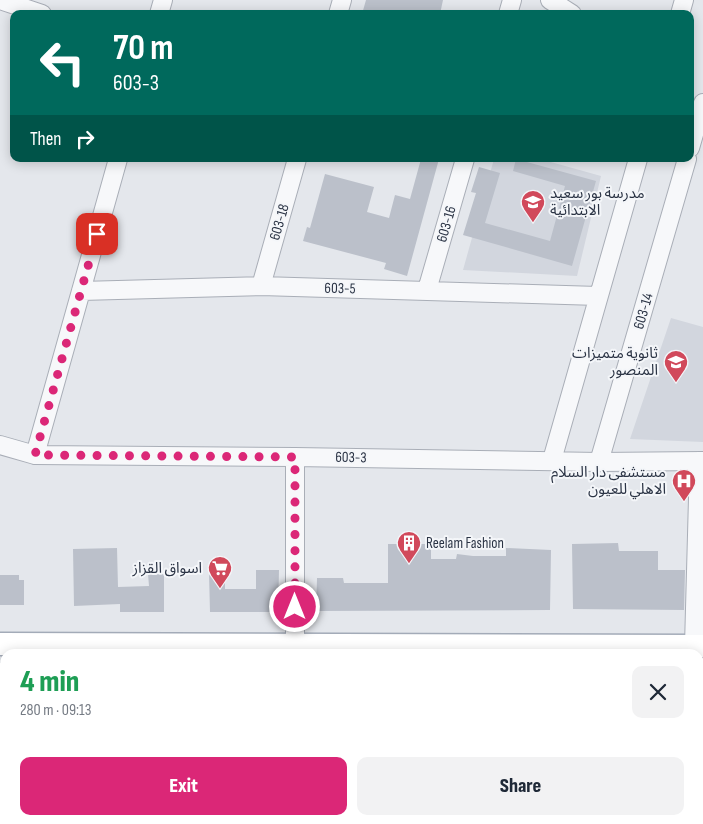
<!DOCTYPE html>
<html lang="en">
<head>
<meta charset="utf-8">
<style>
	:root { --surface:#fff; --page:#f2f2f3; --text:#1f2937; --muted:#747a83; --accent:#db2777 }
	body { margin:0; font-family:"Sofia Sans Condensed","Noto Sans Arabic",sans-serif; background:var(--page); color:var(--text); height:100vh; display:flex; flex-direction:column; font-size:19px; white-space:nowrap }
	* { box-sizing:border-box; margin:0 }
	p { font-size:16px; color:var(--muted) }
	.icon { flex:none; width:28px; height:28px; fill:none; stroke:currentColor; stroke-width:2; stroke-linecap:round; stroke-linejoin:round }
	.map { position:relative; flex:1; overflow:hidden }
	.drawer { position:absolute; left:0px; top:649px; width:704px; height:176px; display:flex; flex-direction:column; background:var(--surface); border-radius:15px 15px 0 0; box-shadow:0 2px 12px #0003 }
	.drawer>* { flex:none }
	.banner { position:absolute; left:10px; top:10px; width:684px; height:152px; border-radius:10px; box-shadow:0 2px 12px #0003; background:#00695c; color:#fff; overflow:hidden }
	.pin { position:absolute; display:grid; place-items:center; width:42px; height:42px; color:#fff; margin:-21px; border-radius:10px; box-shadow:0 2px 8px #0006 }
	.me { position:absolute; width:55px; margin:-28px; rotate:0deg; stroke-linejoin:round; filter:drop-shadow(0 0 4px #0008) }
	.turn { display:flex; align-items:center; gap:18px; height:105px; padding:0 20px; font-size:22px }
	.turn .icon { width:65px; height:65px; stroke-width:2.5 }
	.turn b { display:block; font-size:35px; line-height:42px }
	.then { display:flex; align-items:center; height:48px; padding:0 20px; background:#0003; gap:10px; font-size:19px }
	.round { display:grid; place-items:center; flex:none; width:52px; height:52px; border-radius:10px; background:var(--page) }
	.summary { display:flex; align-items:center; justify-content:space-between; height:85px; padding:0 20px }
	h1 { font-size:30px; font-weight:800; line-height:38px; color:#1e9e55 }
	.cta { display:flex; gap:10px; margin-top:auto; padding:10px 20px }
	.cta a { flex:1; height:58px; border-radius:10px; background:var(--accent); color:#fff; font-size:20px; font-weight:800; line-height:58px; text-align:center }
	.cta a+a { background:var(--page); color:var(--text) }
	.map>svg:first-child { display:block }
	.built { fill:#d2d6de }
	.building { fill:#bbc0ca }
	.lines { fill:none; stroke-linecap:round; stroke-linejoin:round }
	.minor-casing { stroke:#a9aeb7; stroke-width:20 }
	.major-casing { stroke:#a3abb8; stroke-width:25 }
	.minor { stroke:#f7f8fa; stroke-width:18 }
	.major { stroke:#fff; stroke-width:22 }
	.route { stroke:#db2777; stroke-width:9; stroke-dasharray:0 16.2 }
	.labels { text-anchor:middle; stroke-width:4; stroke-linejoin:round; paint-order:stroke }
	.poi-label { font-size:15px; fill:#2b3445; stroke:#f4f6f9; text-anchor:end }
	.street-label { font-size:15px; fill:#2b3445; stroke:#f4f6f9 }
</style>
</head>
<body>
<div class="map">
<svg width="703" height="824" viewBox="0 0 703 824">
	<rect width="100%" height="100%" fill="#e4e7ec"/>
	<path class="built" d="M494,159h46l61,17 -24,100 -114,-6z
		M671,318l32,9v115l-73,-3z
		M699,692h4v132h-576l2,-4h570z
		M0,707h5v113h99l-2,4h-99l-3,-5z"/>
	<path class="building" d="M366,0h77l-3,14h-78z
		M421,159h18l-32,117 -23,-7 2,-6 -83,-22 4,-14 3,1 15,-54 49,13 -7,25 22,6 6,-23 15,4z
		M516,159l80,22 -24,85 -109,-31 13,-42 -5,-1 8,-25 21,6 -15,50 65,18 15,-55 -52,-15z
		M618,543l1,8h39v19h27l-1,40 -111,-1 -1,-65z
		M388,544h43v15h25l1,-5 16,2h33v-8l45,2 -1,60 -234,1 1,-33h26l1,5h44z
		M117,548l1,39 31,-1 -1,-12h16v38h-44v-8l-46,2 -1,-57z
		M256,570h23l-1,42h-68l-1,-39h16v16h31z
		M0,575h19v5h5v25h-24z"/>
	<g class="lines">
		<g class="minor-casing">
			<path id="minor" d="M0,0l42,14
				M550,0l22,14
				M159,14l4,-14
				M338,14l4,-14
				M508,14l4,-14
				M680,14l4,-14
				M690,148l13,-45
				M261,286l36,-127
				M427,290l38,-131
				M81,291l180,-5 337,10
				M0,445l35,10 260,2 304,5 104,-1
				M35,455l83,-296
				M295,457v188
				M552,460l86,-301
				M599,462l88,-303
				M694,646l5,-185
				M0,726l5,1
				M0,748l2,48 3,7
				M18,824l5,-4
				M113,824l2,-4"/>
		</g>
		<g class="major-casing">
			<path id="major" d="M0,644l703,2
				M0,674h5
				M699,678h4"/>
		</g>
		<use href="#minor" class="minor"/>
		<use href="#major" class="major"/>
	</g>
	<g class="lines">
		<path class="route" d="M97,234l-62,221 260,2v150"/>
	</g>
	<defs>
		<g id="school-pin" transform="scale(1.25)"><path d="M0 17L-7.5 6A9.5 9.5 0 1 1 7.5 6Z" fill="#d1495b" stroke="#f4f6f9"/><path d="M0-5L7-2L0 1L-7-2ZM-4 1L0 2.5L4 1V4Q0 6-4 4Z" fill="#fff"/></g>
		<g id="hospital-pin" transform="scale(1.25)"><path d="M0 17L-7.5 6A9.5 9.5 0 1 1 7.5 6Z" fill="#d1495b" stroke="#f4f6f9"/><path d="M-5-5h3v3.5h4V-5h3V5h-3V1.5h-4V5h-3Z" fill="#fff"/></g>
		<g id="building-pin" transform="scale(1.25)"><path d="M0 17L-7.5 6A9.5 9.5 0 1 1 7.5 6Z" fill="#d1495b" stroke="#f4f6f9"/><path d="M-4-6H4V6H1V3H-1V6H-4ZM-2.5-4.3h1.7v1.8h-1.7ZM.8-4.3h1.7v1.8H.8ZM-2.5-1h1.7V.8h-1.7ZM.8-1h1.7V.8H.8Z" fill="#fff"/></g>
		<g id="supermarket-pin" transform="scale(1.25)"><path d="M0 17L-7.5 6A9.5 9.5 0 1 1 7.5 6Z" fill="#d1495b" stroke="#f4f6f9"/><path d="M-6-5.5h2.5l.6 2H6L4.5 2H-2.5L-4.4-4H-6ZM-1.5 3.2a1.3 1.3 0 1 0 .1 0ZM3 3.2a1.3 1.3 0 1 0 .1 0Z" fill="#fff"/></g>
	</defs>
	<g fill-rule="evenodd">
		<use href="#school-pin" x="533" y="202"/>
		<use href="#school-pin" x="676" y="362"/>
		<use href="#hospital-pin" x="684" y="481"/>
		<use href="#building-pin" x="409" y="543"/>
		<use href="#supermarket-pin" x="220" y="568"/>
	</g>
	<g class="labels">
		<g class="poi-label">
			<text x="550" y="198" text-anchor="start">مدرسة بور سعيد<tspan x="550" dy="17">الابتدائية</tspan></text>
			<text x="658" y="358">ثانوية متميزات<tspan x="658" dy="17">المنصور</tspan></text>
			<text x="666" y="477">مستشفى دار السلام<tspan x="666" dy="17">الاهلي للعيون</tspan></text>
			<text x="426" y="548" text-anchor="start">Reelam Fashion</text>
			<text x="202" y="573">اسواق القزاز</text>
		</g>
		<g class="street-label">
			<text transform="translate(279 222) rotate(-74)" y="5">603-18</text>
			<text transform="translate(446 224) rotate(-74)" y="5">603-16</text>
			<text transform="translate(340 288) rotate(1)" y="5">603-5</text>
			<text transform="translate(643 311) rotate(-74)" y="5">603-14</text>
			<text transform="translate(351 457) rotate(1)" y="5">603-3</text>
		</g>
	</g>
</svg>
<div class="pin" style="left:97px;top:234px;background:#d93025"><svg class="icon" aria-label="arrive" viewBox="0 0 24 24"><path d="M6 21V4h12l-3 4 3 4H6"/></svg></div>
<svg class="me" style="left:295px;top:607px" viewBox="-20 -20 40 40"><circle r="17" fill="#db2777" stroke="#fff" stroke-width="3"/><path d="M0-11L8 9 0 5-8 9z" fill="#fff"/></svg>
<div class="banner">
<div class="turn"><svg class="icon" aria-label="left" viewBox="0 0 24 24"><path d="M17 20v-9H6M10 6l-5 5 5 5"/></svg><div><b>70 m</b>603-3</div></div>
<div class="then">Then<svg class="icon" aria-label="right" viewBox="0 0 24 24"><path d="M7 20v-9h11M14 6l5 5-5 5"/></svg></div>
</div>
<section class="drawer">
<div class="summary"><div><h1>4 min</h1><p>280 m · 09:13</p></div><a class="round"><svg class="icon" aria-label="close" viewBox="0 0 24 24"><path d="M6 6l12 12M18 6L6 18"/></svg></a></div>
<div class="cta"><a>Exit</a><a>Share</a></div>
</section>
</div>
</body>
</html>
